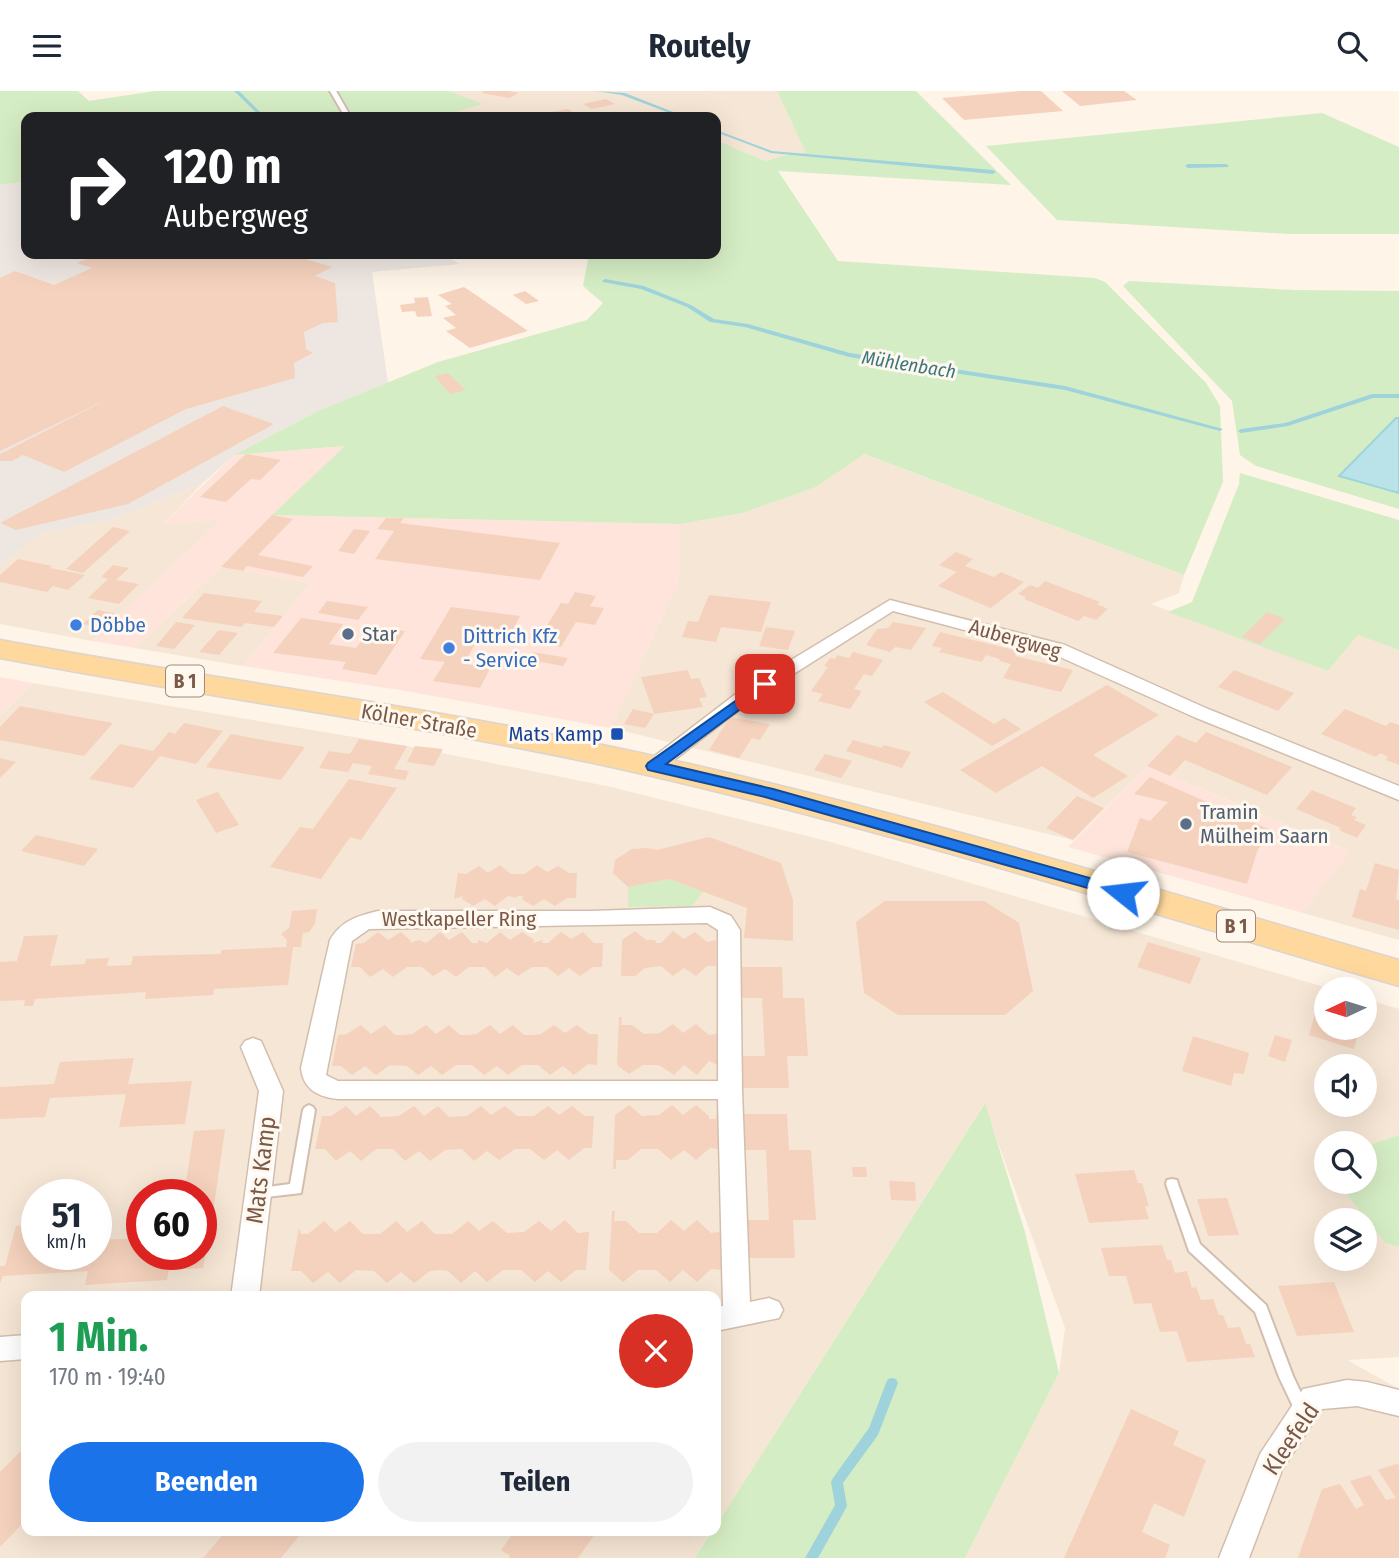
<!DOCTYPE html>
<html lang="de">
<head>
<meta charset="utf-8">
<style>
	:root { --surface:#fff; --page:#f2f2f3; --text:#1f2937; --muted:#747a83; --accent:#1a73e8 }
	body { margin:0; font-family:"Fira Sans Condensed",sans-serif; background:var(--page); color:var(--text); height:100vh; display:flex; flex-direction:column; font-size:26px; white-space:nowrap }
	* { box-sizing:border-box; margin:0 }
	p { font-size:23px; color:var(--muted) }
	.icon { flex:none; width:38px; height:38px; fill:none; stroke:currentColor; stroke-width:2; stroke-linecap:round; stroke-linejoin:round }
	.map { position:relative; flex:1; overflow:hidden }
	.sheet { position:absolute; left:21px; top:1200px; width:700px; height:245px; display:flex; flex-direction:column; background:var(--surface); border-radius:14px; box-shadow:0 7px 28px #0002 }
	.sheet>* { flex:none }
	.banner { position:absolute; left:21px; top:21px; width:700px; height:147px; border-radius:14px; box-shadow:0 7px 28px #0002; background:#202124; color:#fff; overflow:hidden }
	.needle { width:46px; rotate:266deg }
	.controls { position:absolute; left:1314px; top:886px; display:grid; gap:14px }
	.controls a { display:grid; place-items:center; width:63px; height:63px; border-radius:50%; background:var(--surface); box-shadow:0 7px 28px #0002; font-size:35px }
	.speed { position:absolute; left:21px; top:1088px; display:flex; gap:14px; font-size:35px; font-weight:700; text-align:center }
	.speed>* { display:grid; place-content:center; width:91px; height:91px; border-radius:50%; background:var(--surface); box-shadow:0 7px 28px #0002; line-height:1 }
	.speed small { font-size:18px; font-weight:400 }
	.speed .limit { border:10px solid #d22; background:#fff; color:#111 }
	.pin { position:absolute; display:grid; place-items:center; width:60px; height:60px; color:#fff; margin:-30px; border-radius:14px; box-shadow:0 4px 10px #0006 }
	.me { position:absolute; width:77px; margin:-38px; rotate:286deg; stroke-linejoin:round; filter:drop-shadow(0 0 5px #0008) }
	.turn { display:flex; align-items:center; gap:24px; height:147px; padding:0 28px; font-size:32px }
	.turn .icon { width:91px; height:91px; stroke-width:2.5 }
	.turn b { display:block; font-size:49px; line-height:60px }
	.round { display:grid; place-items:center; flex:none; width:74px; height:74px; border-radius:37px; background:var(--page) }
	.headline { display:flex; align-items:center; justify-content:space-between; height:119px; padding:0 28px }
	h1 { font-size:42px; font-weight:700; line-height:52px; color:#1e9e55 }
	.button { display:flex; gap:14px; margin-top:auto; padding:14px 28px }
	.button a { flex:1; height:80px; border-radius:42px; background:var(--accent); color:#fff; font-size:28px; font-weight:700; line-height:80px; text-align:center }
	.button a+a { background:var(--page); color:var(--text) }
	header { display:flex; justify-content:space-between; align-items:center; height:91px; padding:0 28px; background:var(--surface); font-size:32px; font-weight:700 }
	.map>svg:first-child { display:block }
	.residential { fill:#f6e6d5; fill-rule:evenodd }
	.commercial { fill:#fee4da }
	.industrial { fill:#eee7e1 }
	.green { fill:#d5edc4 }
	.water { fill:#bae3e9; stroke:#9fd3db; stroke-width:2 }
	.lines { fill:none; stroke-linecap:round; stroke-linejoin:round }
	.stream { fill:#9fd3db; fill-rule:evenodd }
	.building { fill:#f5d2bd }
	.lane-casing { stroke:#d3beae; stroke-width:4 }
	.street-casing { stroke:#d3beae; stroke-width:3 }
	.primary-casing { stroke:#dcd4d0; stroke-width:3 }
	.lane { fill:#fff; fill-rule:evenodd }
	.street { fill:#fff; fill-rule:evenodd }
	.primary { fill:#ffd89d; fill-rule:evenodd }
	.route { fill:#1a73e8; stroke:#114b97; stroke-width:2 }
	.shop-dot { fill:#3f7fe0; stroke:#fff8ef; stroke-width:2.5 }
	.service-dot { fill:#5c6f8a; stroke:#fff8ef; stroke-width:2.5 }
	.transit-dot { fill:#1a4fb4; stroke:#fff8ef; stroke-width:2.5 }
	.labels { text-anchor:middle; stroke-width:6; stroke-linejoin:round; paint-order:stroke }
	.far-water-label { font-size:19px; font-style:italic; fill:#3c767f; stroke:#fff8ef }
	.shield { fill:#fff8ef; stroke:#a2897b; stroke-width:2 }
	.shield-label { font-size:19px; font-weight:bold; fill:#7a5949 }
	.shop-label { font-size:21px; fill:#366cbe; stroke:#fff8ef; text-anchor:start }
	.service-label { font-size:21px; fill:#4e5e75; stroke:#fff8ef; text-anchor:start }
	.street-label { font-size:21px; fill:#7a5949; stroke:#fff8ef }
	.transit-label { font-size:21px; fill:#164399; stroke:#fff8ef; text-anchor:end }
	.near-street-label { font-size:24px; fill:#7a5949; stroke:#fff8ef }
</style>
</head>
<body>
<header><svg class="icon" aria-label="menu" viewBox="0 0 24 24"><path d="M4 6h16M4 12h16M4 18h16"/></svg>Routely<svg class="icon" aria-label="search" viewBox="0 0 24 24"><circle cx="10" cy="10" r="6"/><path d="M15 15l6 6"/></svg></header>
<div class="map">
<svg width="1399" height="1467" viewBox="0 0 1399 1467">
	<rect width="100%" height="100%" fill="#fef4e7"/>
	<path class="residential" d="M449,0h328l29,62 -16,1 -25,7 -49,-21v-23h-277l43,-13z
		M863,363l321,121 -5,18 -28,11 177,67 30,-36 41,15v290l-96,-27 46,-62 -202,-85 -74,74 -462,-112 67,-145 2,-59 63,-11 73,-26z
		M203,392l-40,41 59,-5 -130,122 -92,-17v-57l42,-35 66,-11z
		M221,476l89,16 -67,83 -108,-18z
		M33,592l374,63 204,41 220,55 500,147h-5v38h39v-28l34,10v126l-34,11v-3h-39v15l-7,3 7,9v11h10l49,62 14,4v110l-52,3 52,29v169h-434l94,-185 6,-45 -81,-224 -268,422v-229h-690v234h686l-17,27h-695v-842zM1326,975h39v38h-39zM37,1104h59v60h-59zM142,1104h59v60h-59zM1326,1129h39v38h-39z"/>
	<path class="commercial" d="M346,355l-73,69 407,9 -2,59 -67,145 -211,-38 -157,-24 67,-83 -89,-16 -86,81 -43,-7 128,-121 -58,5 72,-70z
		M0,586l33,6 -33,33z
		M1147,675l203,86 -47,61 -235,-66z"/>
	<path class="industrial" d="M23,91l3,8v64h417l16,10 -87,8 16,111 -70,28 -84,44 -31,28 -95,38 -66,11 -42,35v-382z"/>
	<path class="green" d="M0,0h78l11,10 66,-10h173l15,26h-317v73l-3,-8 -23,3z
		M337,0h112l34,13 -44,13h-85z
		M777,0h139l95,94 -233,-14 60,90 257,17 10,4 101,101 14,23 3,76 -39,93 -320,-121 -48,33 -73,26 -63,11 -408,-9 73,-69 -111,9 84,-44 120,-49 149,-42 16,-17 -20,-17 6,-32h127v-114l49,21 25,-7 16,-1z
		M1322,22l77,34v87h-110l-232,-14 -71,-74z
		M1129,190l166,9 104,1v218l-143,-43 -16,-11 -8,-54 -109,-115z
		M1240,382l159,47v130l-41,-15 -30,36 -160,-59 24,-10 47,-118z
		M669,788l34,13 -11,14 -64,1v-20z
		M985,1012l40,129 34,141 -94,185h-270l17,-27h4v-5z
		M1399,1044v112l-14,-4 -49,-62h29v-35z"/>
	<path class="water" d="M1396,327h3v75l-60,-17z"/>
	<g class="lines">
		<path class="stream" d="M234,0h5l26,26h-4z
			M595,0l30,2 61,24h-6l-58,-22z
			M716,39l56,21 221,19 3,2 -3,2 -222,-21 -55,-21z
			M1226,73l3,2 -1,1 -40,1 -3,-2 3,-2z
			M605,188l39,7 47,19 23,14 34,5 102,29 215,33 158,43 -3,2 -155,-41 -216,-33 -104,-30 -35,-5 -23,-15 -46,-18 -38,-7 -1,-1z
			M1372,303h27v4h-26l-85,28 -47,7 -3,-2 3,-2 44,-6z
			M892,1287l4,1 2,4 -20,52 -35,48 4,23 -2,4 -27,48h-13l30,-53 -4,-23 2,-4 36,-50 17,-45 2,-4z"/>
	</g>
	<path class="building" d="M485,0h23l10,2 -8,5 -29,-5z
		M1020,0h21l22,20 -99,9 -22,-22z
		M1062,0h62l13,9 -57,6z
		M606,8l9,5 -23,5 -9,-5z
		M568,18l13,8h-23l-7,-5z
		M99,163h190l43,13 -17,9 20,7 3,39 -15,1 -19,9 2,17 7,4 -19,10 1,15 -109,31 -122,63 -41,-17 -11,6h-12v-7l114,-58 -114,55v-173l15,-7 39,14 38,-17 -15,-5z
		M464,196l15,10 49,34 -58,17 -24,-17 10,-3 -13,-10 13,-3 -11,-9 7,-2 -14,-9z
		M525,200l14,10 -13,3 -13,-9z
		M428,206l4,19 -15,1 -2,-6 -13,1 -2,-7 15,-2 -1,-5z
		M448,282l9,9 9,8 -16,4 -15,-18z
		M223,315l51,18 -146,80 -112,26 -16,-7z
		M246,363l35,6 -21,20 -9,-1 -25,23 -26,-5z
		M272,424l21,4 -35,36 55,11 -10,11 -56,-11 -4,5 -22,-4z
		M386,427h18l-4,5 160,20 -20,37 -165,-21 19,-28 -17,-2z
		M113,436l17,4 -47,42 -17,-4z
		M354,438l16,2 -16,23 -16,-3z
		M956,461l17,7 -8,7 29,11 7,-5 23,10 -33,26 -53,-22 19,-14 -18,-7z
		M18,468l34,7 -2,2 35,7 -17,15 -15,-4 -6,6 -47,-10v-7z
		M113,474l16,3 -13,12 23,4 -20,20 -31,-6 20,-19 -7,-2z
		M1045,490l55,21 -3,2 11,5 -12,11 -12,-4 -6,5 -54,-22 2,-2 -8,-3 12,-9 8,3z
		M575,501l21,4 -6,10 14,2 -9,17 -19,-3 -15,25 -25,-4 25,-40 7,1z
		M204,502l58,8 -8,11 29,4 -9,11 -29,-4 -3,4 -60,-9z
		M709,504l62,7 -10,30 -40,-5 -5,15 -34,-5 6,-16 10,1z
		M327,510l41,6 -10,13 -40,-7z
		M451,516l69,9 -11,21 -28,-4 -17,31 27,3 -11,21 -47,-7 12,-19 -25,-3z
		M98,519l20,4 -14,14 -21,-4z
		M1267,521l18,7 -25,25 -18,-7z
		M301,527l42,6 -14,20 27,4 16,-22 33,5 -29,44 -34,-6 4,-7 -73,-9z
		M176,531l19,3 -21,24 -18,-3z
		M893,531l33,6 -15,22 -16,-3 -5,5 -24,-7 11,-16 11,-1z
		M766,536l29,4 -7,19 -29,-4z
		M219,539l19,3 -19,22 -20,-3z
		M940,541l78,19 -3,5 58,14 -12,22 -58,-14 8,-14 -12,-3 1,-2 -14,-4 -4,7 -43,-10 3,-4 -10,-2z
		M533,561l35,6 -5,8 -22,-4 -4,6 -13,-2z
		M853,561l30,8 -11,16 -8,-2 -10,15 8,2 -12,18 -32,-8 5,-7 -12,-3 17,-24 -4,-1 6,-8 5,1 2,-4 12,3z
		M688,579l3,9 8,-1 8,19 -8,1 4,9 -49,7 -13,-37z
		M1234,579l60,23 -16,18 -60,-24z
		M1107,594l52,30 -66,40 35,21 -35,22 -51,-32 -46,27 -36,-23z
		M943,601l51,32 10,-6 17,11 -29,17 -68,-44z
		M775,603l20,9 -13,11 -20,-10z
		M20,615l48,9 45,8 -29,33 -84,-16v-13z
		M633,618l21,5 -9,14 -21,-4z
		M1345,618l41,17 4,-4 9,3v40l-13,-5 2,-3 -8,-4 -4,4 -55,-23z
		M730,626l40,7 -10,16 -8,-2 -13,20 -30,-8z
		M184,632l39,8 -27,33 -36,-8 -27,32 -44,-9 31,-35 33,7 16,-19 6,2z
		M1206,641l30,12 56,23 -25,28 -82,-35 -15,16 -23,-10 30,-31 19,8z
		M231,643l32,6 42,7 -24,33 -75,-13z
		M359,648l48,7 -13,23 15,2 -4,9 -37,-6 4,-8 -19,-3 -5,9 -29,-4 10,-17 21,3z
		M853,649l29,8 2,-3 27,7 -9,16 -56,-17z
		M415,655l28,3 -9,17 -27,-4z
		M825,663l27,7 -11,17 -27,-8z
		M0,667l16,4 -16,16z
		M1150,686l123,54 -15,18 -11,35 -120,-32 13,-34 10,3 18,-19 -34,-8z
		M349,688l48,9 -36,52 -11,-3 -29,42 -51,-12 30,-40 13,2z
		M1312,699l44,18 -5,7 6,2 -3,3 12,5 -9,13 -18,-8 2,-2 -45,-19z
		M218,701l21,33 -23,8 -20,-33z
		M1077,705l27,12 -31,32 -27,-12z
		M36,744l62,14 -14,17 -63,-15z
		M709,746l72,26 12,37v41l-49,-3 3,-30 -78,-29 -41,8 -15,-14 2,-13 17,-11 15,-1 10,2z
		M1375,772l24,7 -3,29 3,1v30l-47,-13 8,-28 6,2z
		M500,774l11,9h14l12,-9 10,7 11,-6 11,7h8l-1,25h-9l-12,8 -11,-7 -11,7 -11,-7 1,-3h-6v2l-9,-2 -13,10 -10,-7 -12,7 -11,-7 1,-3 -9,3 4,-26 8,1 13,-8 9,7z
		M885,810h99l35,22 14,68 -28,24h-107l-34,-22 -8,-71z
		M317,818l-2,15 -6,8 -6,1 -2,14h-8l-5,38 -74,4 -1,6 -68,4 1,-7 -111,7 -2,7h-9l1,-6 -25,1v-39l17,-1 7,-25 34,-1 -8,31 35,-2 1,-5 23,-1 -2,8 24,-1 2,-9 88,-2v-4l65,-3 1,-7 -6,-6 8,-6 3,-17z
		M635,840l11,9h9l1,3h5l12,-12 11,8 11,-7 12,10 9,-2v26h-9l-11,10 -12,-8 -11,8 -12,-10 -16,2 -10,8h-14l1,-36z
		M378,841l10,8 13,-8 10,9 -1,2 9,-3 7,3 14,-11 9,8 13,-8 10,11h6v-3l9,3 13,-11 10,8 12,-8 12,8 -1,3 10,-3 -1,3h6l13,-11 10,7 12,-7 11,11h9l-1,24h-9l-13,9 -11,-8 -11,8 -11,-9h-15l-14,9 -11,-8 -12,9 -10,-10h-16l-13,10 -11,-8 -12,7 -11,-9h-15l-14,10 -10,-8 -13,8 -10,-10h-9l5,-23 8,-1z
		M1148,851l53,16 -11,26 -53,-17z
		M741,876h41l1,31h21l4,58h-21l2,32h-46v-32h22l-3,-58h-20z
		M1317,916l9,2v18h34l-6,22 -45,-14z
		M619,926h3l-1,8h11l12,9 16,-1 13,-9 10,9 13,-9 13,11 8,-1 1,31 -9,-4 -12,14 -13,-10 -10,10 -15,-10h-16l-14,9 -12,-9z
		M361,934l10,9 14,-9 10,10h8l9,-1 14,-9 10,9 13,-9 11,10h8l8,-1 14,-9 10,9 13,-9 11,10h9l8,-1 13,-9 11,8 12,-8 12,9h9l-1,31 -9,-1 -14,11 -11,-9 -13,9 -12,-10h-16l-14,10 -11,-9 -13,9 -12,-10h-16l-14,10 -11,-9 -13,9 -11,-9 -17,-1 -14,10 -11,-9 -13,9 -11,-9h-9l6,-31 9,-1z
		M1275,944l17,5 -7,22 -17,-6z
		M1193,945l56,17 -5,21 -10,-1 -3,13 -49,-15z
		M134,967l-6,26 64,-3 -7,43 -66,3 7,-33 -76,4 -5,19 -45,2v-32l54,-3 6,-22z
		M629,1014l13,11 17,-1 13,-10 11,10 13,-10 13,11v3h7v-4h3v34l-9,-1 -14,12 -12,-10 -13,10 -13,-11h-17l-13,11h-12v9h-3l2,-54z
		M346,1015l10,10 14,-10 11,11 18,-1 15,-10 10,10 14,-10 11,11 18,-1 14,-10 10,9 14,-9 12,10h17l14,-10 11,9 13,-9 13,10h9l-2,32h-8l-15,12 -12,-10 -13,10 -14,-11h-15l-16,11 -12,-9 -13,10 -12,-12 -17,1 -15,11 -11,-10 -14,10 -12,-12h-17l-15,12 -11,-10 -14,10 -11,-12h-10l7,-33h9z
		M744,1023h43l2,36h22l5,70h-23l2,38h-48l-2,-38h24l-3,-70h-21z
		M225,1038l-14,98h-10v-32h-17l10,-64z
		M852,1076h14l1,10h-14z
		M1134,1079l4,13h4l7,23h-4l4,13 -60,4 -14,-49z
		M889,1090l26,1 1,19 -25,-1z
		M1227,1107l12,37 -31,1 -11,-37z
		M612,1120h3l-1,10h12l13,12h18l14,-13 13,11 13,-11 14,13 10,-1v38l-10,-1 -14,13 -14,-12 -13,12 -14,-12h-18l-15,12 -14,-12z
		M565,1129l13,13 11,-1 -3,38h-10l-15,12 -13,-11 -13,11 -14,-12h-18l-16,12 -12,-11 -14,12 -13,-12 -9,-1 -9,1 -16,12 -13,-11 -14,11 -13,-12 -18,-1 -16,13 -12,-11 -15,11 -12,-12h-10l8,-43 2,6h7l16,-13 11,11 15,-11 13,13h17l16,-13 11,11 15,-11 13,13h17l16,-13 11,10 14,-10 14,12 17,-1 15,-11 12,10z
		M37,1134v30h59v-15l46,-2v17h59v-21h9l-7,34 -34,2 -2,10 -82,5 3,-14 -85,5 -3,7v-17h5l11,-40z
		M1162,1154l5,15h4l4,13 12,-2 5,17 4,-1 5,13 12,-1 6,16h4l5,13 12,-1 6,17h4l5,13 -68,5 -10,-31 -17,1 -9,-29 -17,1 -8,-28h-17l-8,-28z
		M1334,1191l20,50 -57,4 -19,-50z
		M1131,1318l48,22 -6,14 33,15 -22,57 -30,-14 -12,29 28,13 -5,13h-101z
		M26,1355v74l-26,27v-75z
		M1396,1373l3,1v93h-101l24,-69 18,-5 16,25 8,-4 -14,-24 20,-6 16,25 10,-2 -18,-28z
		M226,1440h77l-22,27h-78z
		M515,1440h82l-19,27h-69l1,-2 -9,-6z"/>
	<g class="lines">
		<g class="lane-casing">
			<path id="lane" d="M330,0h6l15,26h-6z
				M309,1014l4,2 2,3 -14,83 -43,5 -5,-1 -1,-4 1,-4 37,-5 13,-74 2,-3z
				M1172,1088l5,1 1,4 22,60 66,61 27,71 16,34 -2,5 -5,1 -5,-1 -18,-38 -24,-65 -66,-61 -23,-67 1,-4z"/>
		</g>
		<g class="street-casing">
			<path id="street" d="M890,509l175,45 143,64 191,77v14l-205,-83 -143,-64 -158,-42 -142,90 -90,69h-14l-3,-4 3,-4 90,-69z
				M710,816l21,9 9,14 2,160 8,212 19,-4 10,4 4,8 -4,8 -63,13v-24l7,-1 -5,-207h-380c-20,-2 -35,-10 -37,-31l29,-128c11,-19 27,-24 48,-29h214zM707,832l11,7v151h-380l-12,-6 26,-134 17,-12z
				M253,947l8,3 22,50 -24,206h-28l28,-206 -18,-44 4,-6z
				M26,1244v24l-26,2v-24z
				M1347,1289l20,2 32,8v26l-42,-10 -35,3 -40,61 -33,88h-30l41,-104 43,-65z"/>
		</g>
		<g class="primary-casing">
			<path id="primary" d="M0,549c203,38 409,63 612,107 266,56 526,137 787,213v26c-261,-76 -521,-160 -787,-219 -202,-44 -408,-70 -612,-109z"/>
		</g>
		<use href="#lane" class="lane"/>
		<use href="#street" class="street"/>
		<use href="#primary" class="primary"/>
	</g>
	<path class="route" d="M765,589l5,1 2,3 -2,3 -104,77 107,25 356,100 2,4 -8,5 -358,-101 -117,-27 -2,-4 2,-3z"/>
	<g class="shop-dot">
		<circle cx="76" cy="534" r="7"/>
		<circle cx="449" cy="557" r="7"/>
	</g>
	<g class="service-dot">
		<circle cx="348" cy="543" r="7"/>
		<circle cx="1186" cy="733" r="7"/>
	</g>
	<rect class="transit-dot" x="610" y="636" width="14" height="14" rx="3.5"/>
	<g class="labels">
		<g class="far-water-label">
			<text transform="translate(909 273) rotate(9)" y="7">Mühlenbach</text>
		</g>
		<g class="shield">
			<rect x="166" y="574.5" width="38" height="31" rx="5"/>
			<rect x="1217" y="819.5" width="38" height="31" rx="5"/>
		</g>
		<g class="shield-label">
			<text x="185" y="597">B 1</text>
			<text x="1236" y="842">B 1</text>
		</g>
		<g class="shop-label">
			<text x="90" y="541">Döbbe</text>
			<text x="463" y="552">Dittrich Kfz<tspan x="463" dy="24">- Service</tspan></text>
		</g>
		<g class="service-label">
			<text x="362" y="550">Star</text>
			<text x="1200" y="728">Tramin<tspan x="1200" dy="24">Mülheim Saarn</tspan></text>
		</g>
		<g class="street-label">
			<text transform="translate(1015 548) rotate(16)" y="7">Aubergweg</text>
			<text transform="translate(419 630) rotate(10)" y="7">Kölner Straße</text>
			<text x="459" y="835">Westkapeller Ring</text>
		</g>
		<g class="transit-label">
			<text x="603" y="650">Mats Kamp</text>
		</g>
		<g class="near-street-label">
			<text transform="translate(261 1079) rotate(-83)" y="8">Mats Kamp</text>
			<text transform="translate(1291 1348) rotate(-56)" y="8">Kleefeld</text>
		</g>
	</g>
</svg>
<div class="controls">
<a><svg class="needle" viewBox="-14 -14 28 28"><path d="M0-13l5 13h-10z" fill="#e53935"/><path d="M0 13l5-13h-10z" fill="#747a83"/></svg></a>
<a><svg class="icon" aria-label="sound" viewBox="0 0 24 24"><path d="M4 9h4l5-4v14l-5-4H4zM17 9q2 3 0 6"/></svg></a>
<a><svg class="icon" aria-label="search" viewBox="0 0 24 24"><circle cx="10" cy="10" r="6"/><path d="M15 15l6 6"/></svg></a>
<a><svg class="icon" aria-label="layers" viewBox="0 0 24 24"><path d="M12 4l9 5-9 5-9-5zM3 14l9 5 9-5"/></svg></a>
</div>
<div class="speed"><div>51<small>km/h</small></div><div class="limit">60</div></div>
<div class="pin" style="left:765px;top:593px;background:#d93025"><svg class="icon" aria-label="arrive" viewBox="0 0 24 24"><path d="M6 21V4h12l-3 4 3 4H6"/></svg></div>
<svg class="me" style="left:1123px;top:802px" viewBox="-20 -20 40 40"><circle r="19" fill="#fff"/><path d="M0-13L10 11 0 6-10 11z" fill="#1a73e8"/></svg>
<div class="banner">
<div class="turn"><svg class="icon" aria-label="right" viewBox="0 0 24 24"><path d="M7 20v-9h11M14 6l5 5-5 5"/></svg><div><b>120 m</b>Aubergweg</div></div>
</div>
<section class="sheet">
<div class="headline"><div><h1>1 Min.</h1><p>170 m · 19:40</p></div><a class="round" style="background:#d93025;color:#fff"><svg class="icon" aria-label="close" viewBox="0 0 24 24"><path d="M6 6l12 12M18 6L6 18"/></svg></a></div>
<div class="button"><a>Beenden</a><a>Teilen</a></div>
</section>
</div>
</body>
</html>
